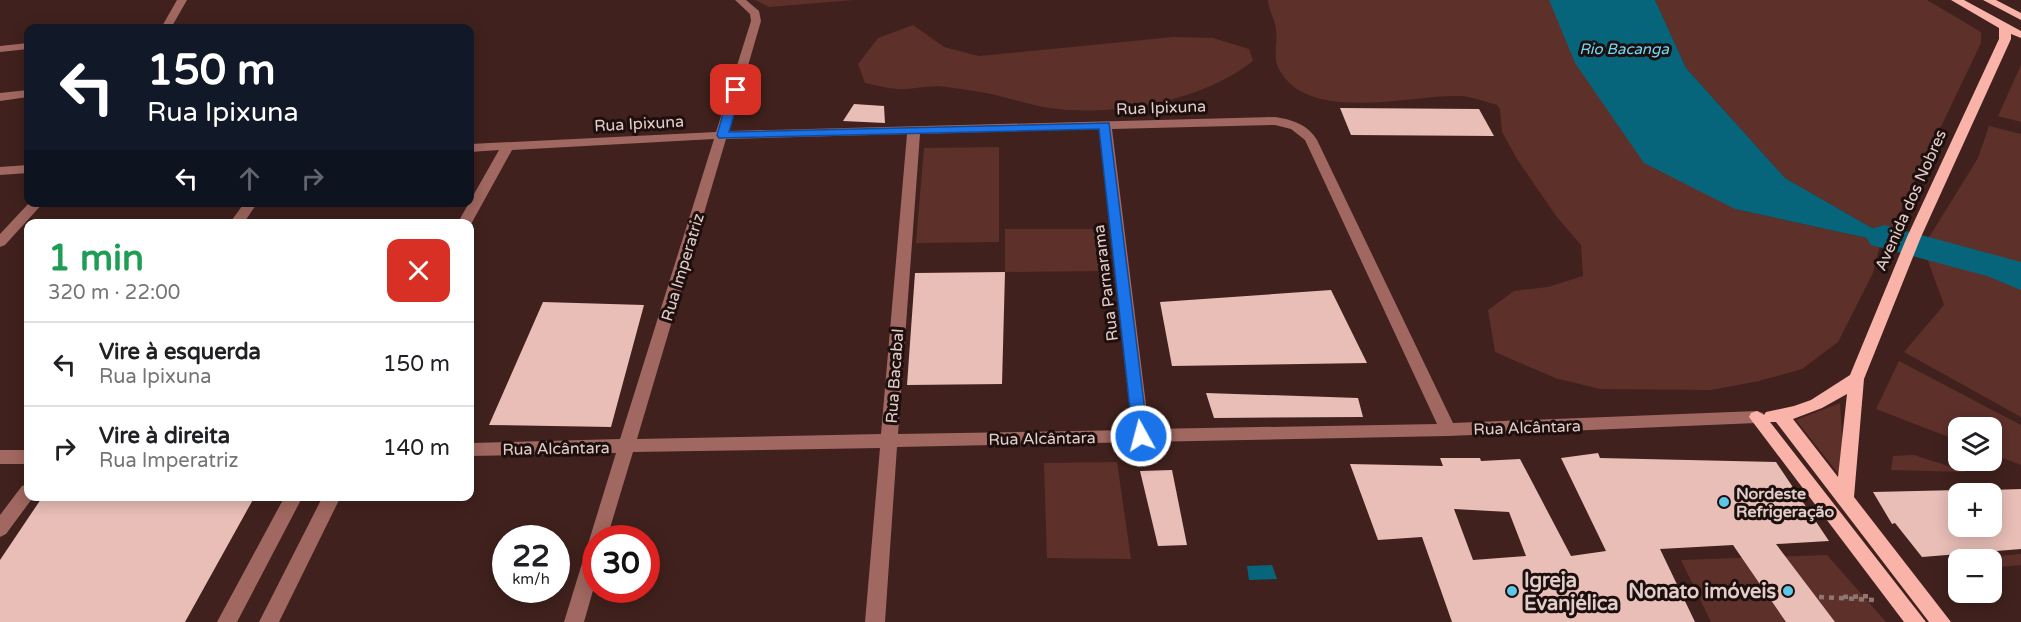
<!DOCTYPE html>
<html lang="pt">
<head>
<meta charset="utf-8">
<style>
	:root { --surface:#fff; --page:#f2f2f2; --text:#202124; --muted:#757577; --line:#e0e0e0 }
	body { margin:0; font-family:"Varela Round",sans-serif; background:var(--page); color:var(--text); height:100vh; display:flex; flex-direction:column; font-size:22px; white-space:nowrap }
	* { box-sizing:border-box; margin:0 }
	p { font-size:20px; color:var(--muted) }
	.icon { flex:none; width:33px; height:33px; fill:none; stroke:currentColor; stroke-width:2; stroke-linecap:round; stroke-linejoin:round }
	.map { position:relative; flex:1; overflow:hidden }
	.sheet { position:absolute; left:24px; top:219px; width:450px; height:282px; display:flex; flex-direction:column; background:var(--surface); border-radius:12px; box-shadow:0 3px 15px #0003 }
	.sheet>* { flex:none }
	.banner { position:absolute; left:24px; top:24px; width:450px; height:183px; border-radius:12px; box-shadow:0 3px 15px #0003; background:#111827; color:#fff; overflow:hidden }
	.controls { position:absolute; left:1948px; top:417px; display:grid; gap:12px }
	.controls a { display:grid; place-items:center; width:54px; height:54px; border-radius:12px; background:var(--surface); box-shadow:0 3px 15px #0003; font-size:30px }
	.speed { position:absolute; left:492px; top:525px; display:flex; gap:12px; font-size:30px; font-weight:700; text-align:center }
	.speed>* { display:grid; place-content:center; width:78px; height:78px; border-radius:50%; background:var(--surface); box-shadow:0 3px 15px #0003; line-height:1 }
	.speed small { font-size:15px; font-weight:400 }
	.speed .limit { border:9px solid #d22; background:#fff; color:#111 }
	.pin { position:absolute; display:grid; place-items:center; width:51px; height:51px; color:#fff; margin:-26px; border-radius:12px; box-shadow:0 3px 9px #0006 }
	.me { position:absolute; width:66px; margin:-33px; rotate:353deg; stroke-linejoin:round; filter:drop-shadow(0 0 4px #0008) }
	.turn { display:flex; align-items:center; gap:21px; height:126px; padding:0 24px; font-size:27px }
	.turn .icon { width:78px; height:78px; stroke-width:2.5 }
	.turn b { display:block; font-size:42px; line-height:51px }
	.lanes { display:flex; align-items:center; height:57px; padding:0 24px; background:#0003; justify-content:center; gap:30px; direction:ltr }
	.lanes .off { opacity:.35 }
	.round { display:grid; place-items:center; flex:none; width:63px; height:63px; border-radius:12px; background:var(--page) }
	.head { display:flex; align-items:center; justify-content:space-between; height:102px; padding:0 24px }
	h1 { font-size:36px; font-weight:700; line-height:45px; color:#1e9e55 }
	ul { padding:0; list-style:none }
	li { display:flex; align-items:center; gap:18px; height:84px; padding:0 24px; border-top:2px solid var(--line) }
	li div { flex:1 }
	li b { display:block; font-size:22px }
	li em { font-style:normal }
	.map>svg:first-child { display:block }
	.green { fill:#5e302a }
	.water { fill:#07657b }
	.lines { fill:none; stroke-linecap:round; stroke-linejoin:round }
	.river { fill:#07657b; fill-rule:evenodd }
	.building { fill:#e8beb7; fill-rule:evenodd }
	.path { stroke:#907672; stroke-width:4.5; stroke-dasharray:5 5; stroke-linecap:butt }
	.minor { fill:#a06860; fill-rule:evenodd }
	.major { fill:#f9b3a9; fill-rule:evenodd }
	.route { fill:#1a73e8; stroke:#114b97; stroke-width:1.5 }
	.poi-dot { fill:#5cc7e7; stroke:#1d0f0d; stroke-width:2 }
	.labels { text-anchor:middle; stroke-width:6; stroke-linejoin:round; paint-order:stroke }
	.far-water-label { font-size:15px; font-style:italic; fill:#70dafa; stroke:#1d0f0d }
	.street-label { font-size:16px; fill:#e2cdc9; stroke:#1d0f0d }
	.poi-label { font-size:16px; font-weight:bold; fill:#e2cdc9; stroke:#1d0f0d; text-anchor:start }
	.near-poi-label { font-size:20px; font-weight:bold; fill:#e2cdc9; stroke:#1d0f0d; text-anchor:start }
</style>
</head>
<body>
<div class="map">
<svg width="2021" height="622" viewBox="0 0 2021 622">
	<rect width="100%" height="100%" fill="#40211d"/>
	<path class="green" d="M755,0h99l-85,7z
		M1268,0h281l6,9 180,200 146,32 -8,32 -35,69 -36,27 -43,12 -48,9 -111,-1 -45,-11 -60,-26 -7,-42 26,-19 34,-4 35,-11 -2,-31 -25,-29 -39,-57 -15,-27 -2,-23 -3,-4c-11,-3 -24,-8 -36,-9 -49,-2 -151,28 -181,-25 -8,-12 -2,-27 -4,-40 0,-11 -8,-21 -8,-31z
		M1655,0h272l54,32v11l-89,186 -8,6 -99,-57 -99,-110z
		M913,25l31,22 35,9 194,-19 40,1 36,11 4,12c-52,41 -139,56 -204,47 -25,-4 -50,-14 -75,-17 -12,-2 -25,-4 -36,-5 -14,0 -28,4 -41,3 -11,-1 -21,-4 -32,-6l-7,-19 20,-26z
		M2021,65v57l-23,-6z
		M1989,126l32,8v283l-117,-65 40,-47 -21,-58 55,-89z
		M999,147v95l-83,1 8,-95z
		M1005,229h90l7,42 -97,1z
		M1899,361l122,64v40l-29,-11v-26h-33v13l-83,-32z
		M1840,403l5,79 -49,-62z
		M1914,455l53,17 -76,-2 2,-14z
		M1117,462l14,97 -84,-1 -3,-95z
		M2021,554v11l-29,3v-8h-33l-1,10 -9,-10z
		M1827,555l59,67h-175l-30,-62z"/>
	<path class="water" d="M1549,0h106l31,68 99,110 99,57 -3,6 -146,-32 -91,-46 -69,-100z
		M1272,565l5,14 -28,1 -2,-14z"/>
	<g class="lines">
		<path class="river" d="M1884,225l137,37v28l-34,-14 -116,-31 -5,-8 5,-8z"/>
	</g>
	<path class="building" d="M854,104l30,2 1,17 -42,-2z
		M1340,108l139,1 15,27 -143,-1z
		M1005,272l-3,112 -95,1 8,-112z
		M1331,290l36,73 -195,3 -12,-64z
		M543,302l101,3 -33,122 -122,-2z
		M1206,393l152,5 5,19 -149,1z
		M1598,453l2,5 176,4 53,79 -53,3 59,78h-49l-53,-77 -73,4 35,73h-243l-30,-85 -44,3 -28,-76 93,2 -3,-8h40l1,3 39,-2 51,97 35,-5 -45,-93zM1454,509l55,3 17,44 -53,4z
		M1172,470l15,75 -29,1 -18,-75z
		M2021,489v60l-99,8 -27,-34 -3,1 -19,-32 86,-2v39l33,-3v-36z
		M43,496h212l-70,126h-185v-62z"/>
	<g class="lines">
		<path class="path" d="M1819,597l56,3
			M1843,597l29,-1"/>
		<path class="minor" d="M177,0h10l-16,28h-10z
			M735,0h11l13,11 2,10 -32,110 546,-14c18,3 32,7 42,23l136,283 304,-12 6,2 2,4 -2,4 -6,2 -309,13 -551,11 -12,175h-20l15,-174 -247,4 -26,86h-11v42l-12,42h-20l52,-169 -146,3v-13l150,-4 94,-300 -202,11 -42,76v-2h-13l42,-74 -29,2v-8l246,-12 35,-111 -1,-7zM1275,125l16,4 14,11 132,284 -288,5 -37,-300zM1099,129l33,301 -234,4 22,-300zM907,134l-26,300 -244,5 89,-300z
			M28,43v6l-28,3v-6z
			M28,90v7l-28,4v-8z
			M28,165v8l-28,2v-8z
			M30,202h14l-39,43 -5,2v-13z
			M245,202h13l-15,22h-14z
			M0,450h28v14h-28z
			M28,484v12h6l-28,38 -6,3v-22l22,-29z
			M285,496h18l-66,126h-20z
			M323,496h18l-62,126h-20z"/>
		<path class="major" d="M1951,0h13l57,31v7l-10,-4v5l-90,198 -57,142 -10,118 97,125h-22l-153,-200h-6l156,200h-22l-155,-205 2,-4 6,-2 7,4 2,-3 28,-6 17,-6 39,-25 57,-138 92,-198v-11zM1847,394l-9,83 -45,-58 29,-11z
			M1983,0h13l25,13v7z"/>
	</g>
	<path class="route" d="M736,86l5,4 -12,42 380,-9 39,313 -2,4h-11l-2,-4 -34,-307 -380,9 -2,-3 13,-45z"/>
	<g class="poi-dot">
		<circle cx="1724" cy="502" r="6"/>
		<circle cx="1512" cy="591" r="6"/>
		<circle cx="1788" cy="591" r="6"/>
	</g>
	<g class="labels">
		<g class="far-water-label">
			<text x="1624" y="54">Rio Bacanga</text>
		</g>
		<g class="street-label">
			<text transform="translate(1161 107) rotate(-2)" y="6">Rua Ipixuna</text>
			<text transform="translate(639 123) rotate(-3)" y="6">Rua Ipixuna</text>
			<text transform="translate(1910 200) rotate(-66)" y="6">Avenida dos Nobres</text>
			<text transform="translate(682 267) rotate(-73)" y="6">Rua Imperatriz</text>
			<text transform="translate(1105 283) rotate(-97)" y="6">Rua Parnarama</text>
			<text transform="translate(894 376) rotate(-86)" y="6">Rua Bacabal</text>
			<text transform="translate(1527 427) rotate(-2)" y="6">Rua Alcântara</text>
			<text transform="translate(1042 438) rotate(-1)" y="6">Rua Alcântara</text>
			<text transform="translate(556 448) rotate(-1)" y="6">Rua Alcântara</text>
		</g>
		<g class="poi-label">
			<text x="1736" y="499">Nordeste<tspan x="1736" dy="18">Refrigeração</tspan></text>
		</g>
		<g class="near-poi-label">
			<text x="1524" y="587">Igreja<tspan x="1524" dy="23">Evanjélica</tspan></text>
			<text x="1776" y="598" text-anchor="end">Nonato imóveis</text>
		</g>
	</g>
</svg>
<div class="controls">
<a><svg class="icon" aria-label="layers" viewBox="0 0 24 24"><path d="M12 4l9 5-9 5-9-5zM3 14l9 5 9-5"/></svg></a>
<a>+</a>
<a>−</a>
</div>
<div class="speed"><div>22<small>km/h</small></div><div class="limit">30</div></div>
<div class="pin" style="left:736px;top:90px;background:#d93025"><svg class="icon" aria-label="arrive" viewBox="0 0 24 24"><path d="M6 21V4h12l-3 4 3 4H6"/></svg></div>
<svg class="me" style="left:1141px;top:436px" viewBox="-20 -20 40 40"><circle r="17" fill="#1a73e8" stroke="#fff" stroke-width="3"/><path d="M0-11L8 9 0 5-8 9z" fill="#fff"/></svg>
<div class="banner">
<div class="turn"><svg class="icon" aria-label="left" viewBox="0 0 24 24"><path d="M17 20v-9H6M10 6l-5 5 5 5"/></svg><div><b>150 m</b>Rua Ipixuna</div></div>
<div class="lanes"><svg class="icon" aria-label="left" viewBox="0 0 24 24"><path d="M17 20v-9H6M10 6l-5 5 5 5"/></svg><svg class="icon off" aria-label="ahead" viewBox="0 0 24 24"><path d="M12 20V5M6 11l6-6 6 6"/></svg><svg class="icon off" aria-label="right" viewBox="0 0 24 24"><path d="M7 20v-9h11M14 6l5 5-5 5"/></svg></div>
</div>
<section class="sheet">
<div class="head"><div><h1>1 min</h1><p>320 m · 22:00</p></div><a class="round" style="background:#d93025;color:#fff"><svg class="icon" aria-label="close" viewBox="0 0 24 24"><path d="M6 6l12 12M18 6L6 18"/></svg></a></div>
<ul>
<li><svg class="icon" aria-label="left" viewBox="0 0 24 24"><path d="M17 20v-9H6M10 6l-5 5 5 5"/></svg><div><b>Vire à esquerda</b><p>Rua Ipixuna</p></div><em>150 m</em></li>
<li><svg class="icon" aria-label="right" viewBox="0 0 24 24"><path d="M7 20v-9h11M14 6l5 5-5 5"/></svg><div><b>Vire à direita</b><p>Rua Imperatriz</p></div><em>140 m</em></li>
</ul>
</section>
</div>
</body>
</html>
